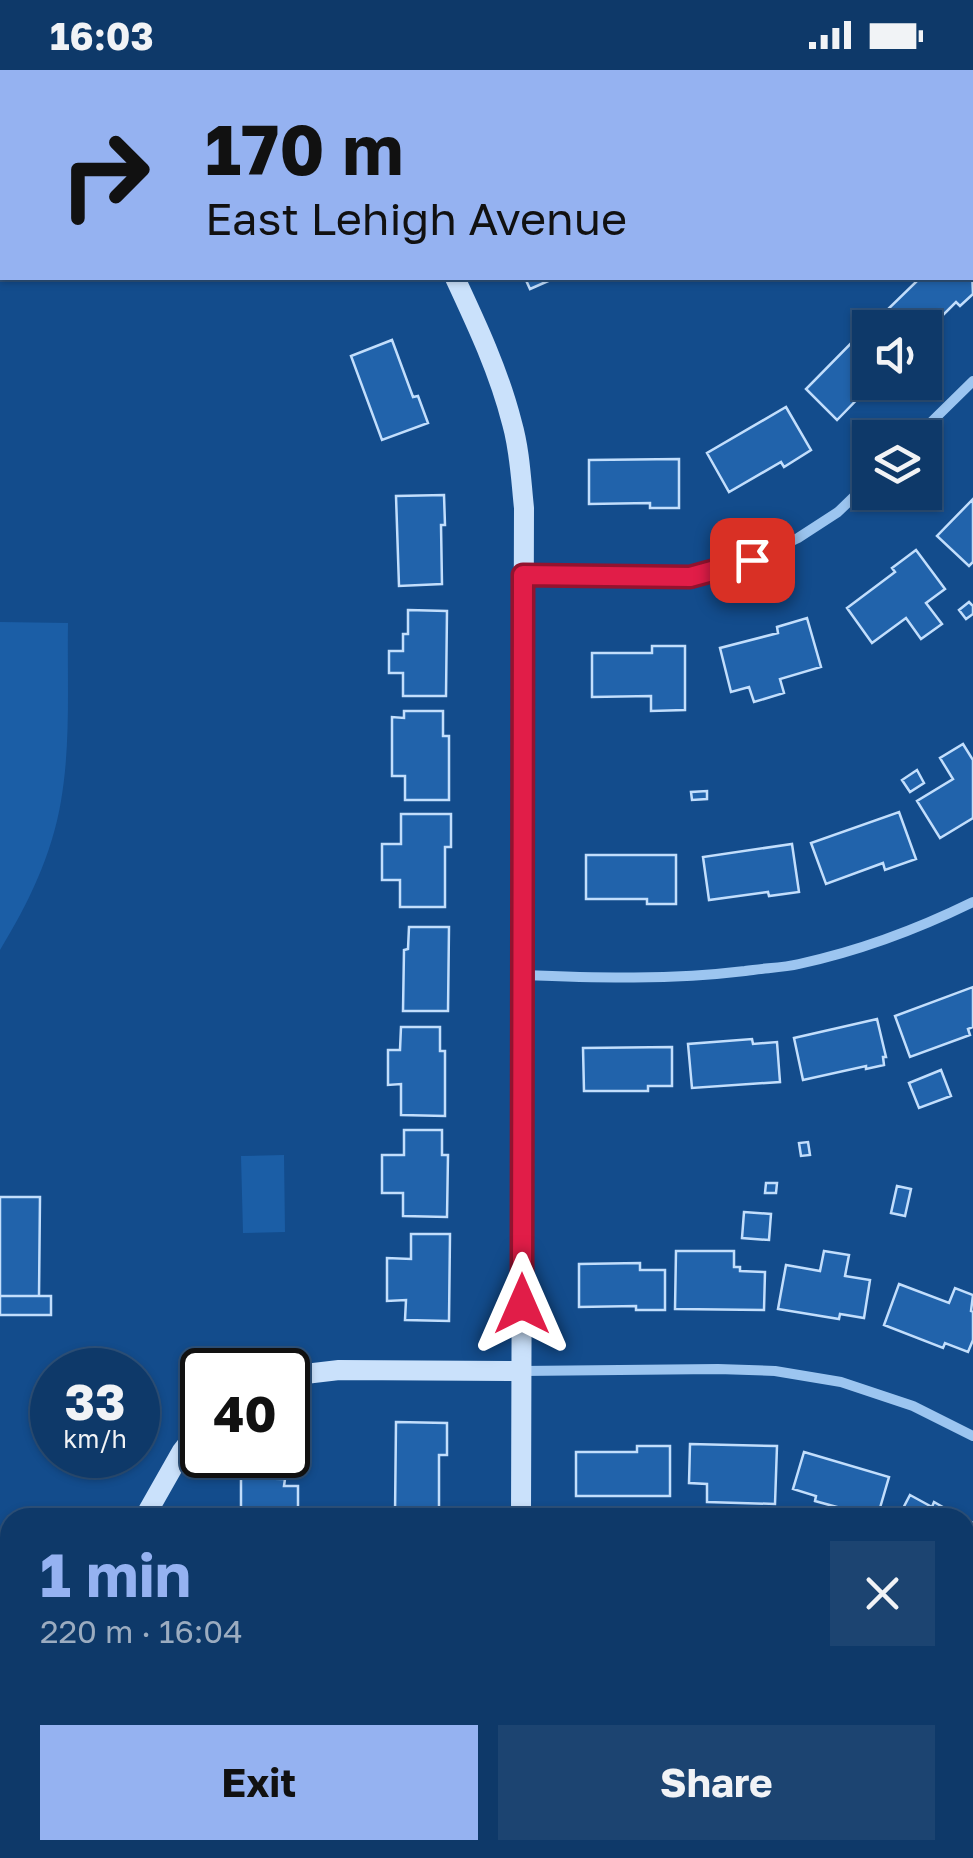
<!DOCTYPE html>
<html lang="en">
<head>
<meta charset="utf-8">
<style>
	:root { --surface:#0e3969; --page:#1c4471; --text:#f1f3f6; --muted:#9bacc0; --line:#2e537d; --accent:#95b2f1 }
	body { margin:0; font-family:"Golos Text",sans-serif; background:var(--page); color:var(--text); height:100vh; display:flex; flex-direction:column; font-size:38px; white-space:nowrap }
	* { box-sizing:border-box; margin:0 }
	p { font-size:32px; color:var(--muted) }
	.icon { flex:none; width:55px; height:55px; fill:none; stroke:currentColor; stroke-width:2; stroke-linecap:round; stroke-linejoin:round }
	.map { position:relative; flex:1; overflow:hidden }
	.panel { position:absolute; left:0px; top:1438px; width:975px; height:352px; display:flex; flex-direction:column; background:var(--surface); border-radius:30px 30px 0 0; box-shadow:0 2px 8px #0004,0 0 0 2px var(--line) }
	.panel>* { flex:none }
	.top-card { position:absolute; left:0px; top:0px; width:975px; height:210px; box-shadow:0 2px 8px #0004,0 0 0 2px var(--line); background:#95b2f1; color:#111; overflow:hidden }
	.controls { position:absolute; left:852px; top:240px; display:grid; gap:20px }
	.controls a { display:grid; place-items:center; width:90px; height:90px; border-radius:0px; background:var(--surface); box-shadow:0 2px 8px #0004,0 0 0 2px var(--line); font-size:50px }
	.speed { position:absolute; left:30px; top:1278px; display:flex; gap:20px; font-size:50px; font-weight:700; text-align:center }
	.speed>* { display:grid; place-content:center; width:130px; height:130px; border-radius:50%; background:var(--surface); box-shadow:0 2px 8px #0004,0 0 0 2px var(--line); line-height:1 }
	.speed small { font-size:25px; font-weight:400 }
	.speed .limit { border:5px solid #111; border-radius:15px; background:#fff; color:#111 }
	.pin { position:absolute; display:grid; place-items:center; width:85px; height:85px; color:#fff; margin:-42px; border-radius:20px; box-shadow:0 5px 15px #0006 }
	.me { position:absolute; width:110px; margin:-55px; rotate:0deg; stroke-linejoin:round; filter:drop-shadow(0 0 8px #0008) }
	.turn { display:flex; align-items:center; gap:35px; height:210px; padding:0 40px; font-size:45px }
	.turn .icon { width:130px; height:130px; stroke-width:2.5 }
	.turn b { display:block; font-size:70px; line-height:85px }
	.round { display:grid; place-items:center; flex:none; width:105px; height:105px; border-radius:0px; background:var(--page) }
	.headline { display:flex; align-items:center; justify-content:space-between; height:170px; padding:0 40px }
	h1 { font-size:60px; font-weight:700; line-height:75px; color:var(--accent) }
	.button { display:flex; gap:20px; margin-top:auto; padding:20px 40px }
	.button a { flex:1; height:115px; border-radius:0px; background:var(--accent); color:#111; font-size:40px; font-weight:700; line-height:115px; text-align:center }
	.button a+a { background:var(--page); color:var(--text) }
	.status { display:flex; justify-content:space-between; align-items:center; height:70px; padding:0 50px; background:var(--surface); direction:ltr }
	.status svg { height:28px; fill:currentColor }
	.map>svg:first-child { display:block }
	.green { fill:#1b5ea6 }
	.building { fill:#2163ab; stroke:#c2defc; stroke-width:2.5 }
	.lines { fill:none; stroke-linecap:round; stroke-linejoin:round }
	.street { stroke:#9cc5f0; stroke-width:10 }
	.secondary { stroke:#cae1fb; stroke-width:20 }
	.route-casing { stroke:#92132f; stroke-width:25 }
	.route { stroke:#e11d48; stroke-width:18 }
</style>
</head>
<body>
<div class="status"><b>16:03</b><svg viewBox="0 0 49 12"><path d="M0 12V9h3v3zM5 12V6h3v6zM10 12V3h3v9zM15 12V0h3v12zM26 1h20v11H26zM47 4h2v5h-2z"/></svg></div>
<div class="map">
<svg width="973" height="1788" viewBox="0 0 973 1788">
	<rect width="100%" height="100%" fill="#134c8c"/>
	<path class="green" d="M0,552l68,1c-1,59 3,120 -7,178 -9,54 -33,103 -61,149z
		M284,1085l1,77 -42,1 -2,-77z"/>
	<path class="building" d="M433,0h102l1,2h-102z
		M831,0h63l-3,2h-63z
		M972,202l1,22 -13,12 -4,-4 -31,31v-5h-28l-14,-14 37,-36h52z
		M525,208h30l-25,11z
		M868,256l2,56h4l-37,38 -31,-31z
		M392,270l21,57 5,-1 10,27 -46,17 -31,-84z
		M786,337l25,43 -27,17 -3,-5 -52,30 -22,-39z
		M679,389v49h-29v-5l-61,1v-44z
		M444,425l1,30h-4l1,59 -43,2 -3,-90z
		M973,429v63l-4,4 -32,-30z
		M916,480l29,39 -19,14 16,21 -21,15 -15,-21 -34,25 -25,-35 48,-36 -3,-4z
		M969,532l4,4v8l-7,5 -7,-9z
		M408,540l39,1 -1,85h-43v-23h-14v-22h14v-17h5z
		M807,548l14,49 -41,12 4,14 -30,9 -5,-15 -18,5 -11,-44 58,-15 -1,-6z
		M652,576h33v64l-34,1v-15l-59,1v-44h60z
		M404,641h39v25h6v64h-44v-24h-13v-59l12,1z
		M963,674l10,16v58l-33,20 -23,-37 36,-22 -13,-21z
		M917,700l7,13 -14,9 -8,-12z
		M707,721v8l-15,1 -1,-8z
		M899,742l17,47 -31,11 -2,-7 -57,21 -15,-41z
		M401,744h50v33h-6v60h-45v-27h-18v-36h19z
		M792,774l7,48 -30,4 -1,-4 -59,8 -6,-43z
		M586,785h90v49h-29v-5h-61z
		M409,857h40l-1,84h-45l1,-61 4,-1z
		M973,917v40l-5,2 2,6 -60,22 -15,-41z
		M877,949l9,38h-3l1,8 -18,4v-3l-63,14 -9,-42z
		M401,957h39v24h5v65l-44,-1v-31l-13,1v-35h12z
		M752,969l1,5 24,-2 3,40 -88,6 -4,-44z
		M672,977v39h-24v5h-64l-1,-43z
		M941,1000l10,26 -32,12 -10,-25z
		M404,1060h38v25h6l-1,62 -44,-1v-23h-21v-38h22z
		M808,1072l2,13 -9,1 -2,-13z
		M766,1113h11l-1,10h-11z
		M897,1116l14,3 -6,27 -14,-3z
		M0,1127h40l-1,99h-39z
		M744,1142l27,2 -2,26 -27,-2z
		M411,1164h39l-1,87 -44,-1 1,-20 -19,1v-43l24,1z
		M676,1181h58v16h6v4l25,1 -1,38 -89,-1z
		M824,1181l25,4 -4,21 25,4 -6,38 -24,-4 -1,5 -61,-10 8,-44 34,6z
		M640,1193v7h25v40h-29v-4l-57,1v-43z
		M899,1214l50,19 6,-15 18,7 -2,16 2,1v28l-5,12 -23,-9 -2,5 -59,-23z
		M0,1226h51v19h-51z
		M396,1352l51,1v32h-8v61l-44,-1z
		M690,1374l87,2 -2,58 -68,-2v-18l-18,-1z
		M637,1376h33v50h-94v-44h61z
		M804,1382l85,25 -12,41 -62,-17 1,-5 -23,-7z
		M241,1408l44,1 -1,7h14v32h-82l25,-1z
		M910,1425l22,12 2,-5 28,16h-64z
		M965,1449l8,4v43l-6,12 -2,-1z
		M0,1590h10v165l-10,1v-23h8v-13h-8z
		M196,1780h61v8h-61z
		M395,1780h50v8h-50z
		M600,1780h44v8h-44z
		M817,1780l37,5v3h-53l1,-7 14,2z"/>
	<g class="lines">
		<path class="street" d="M705,2l4,-2
			M915,368l58,-57
			M523,505l167,2 62,-17 46,-22 40,-26 32,-31
			M522,905c75,3 149,5 223,-4 18,-3 37,-3 54,-7 60,-13 119,-35 174,-62
			M521,1301l197,-2 57,2 66,11 72,24 60,30
			M965,1627l8,-22
			M920,1788l2,-8"/>
		<path class="secondary" d="M359,0l1,2
			M455,208c22,47 44,94 57,145 8,28 9,57 12,85l-3,1010
			M288,1306l51,-6 182,1
			M144,1448l38,-67 20,-26
			M120,1780v8
			M520,1788v-8"/>
	</g>
	<g class="lines">
		<g class="route-casing">
			<path id="route" d="M522,1234l1,-729 167,2 62,-17"/>
		</g>
		<use href="#route" class="route"/>
	</g>
</svg>
<div class="controls">
<a><svg class="icon" aria-label="sound" viewBox="0 0 24 24"><path d="M4 9h4l5-4v14l-5-4H4zM17 9q2 3 0 6"/></svg></a>
<a><svg class="icon" aria-label="layers" viewBox="0 0 24 24"><path d="M12 4l9 5-9 5-9-5zM3 14l9 5 9-5"/></svg></a>
</div>
<div class="speed"><div>33<small>km/h</small></div><div class="limit">40</div></div>
<div class="pin" style="left:752px;top:490px;background:#d93025"><svg class="icon" aria-label="arrive" viewBox="0 0 24 24"><path d="M6 21V4h12l-3 4 3 4H6"/></svg></div>
<svg class="me" style="left:522px;top:1234px" viewBox="-20 -20 40 40"><path d="M0-17L14 15 0 8-14 15z" fill="#e11d48" stroke="#fff" stroke-width="4"/></svg>
<div class="top-card">
<div class="turn"><svg class="icon" aria-label="right" viewBox="0 0 24 24"><path d="M7 20v-9h11M14 6l5 5-5 5"/></svg><div><b>170 m</b>East Lehigh Avenue</div></div>
</div>
<section class="panel">
<div class="headline"><div><h1>1 min</h1><p>220 m · 16:04</p></div><a class="round"><svg class="icon" aria-label="close" viewBox="0 0 24 24"><path d="M6 6l12 12M18 6L6 18"/></svg></a></div>
<div class="button"><a>Exit</a><a>Share</a></div>
</section>
</div>
</body>
</html>
